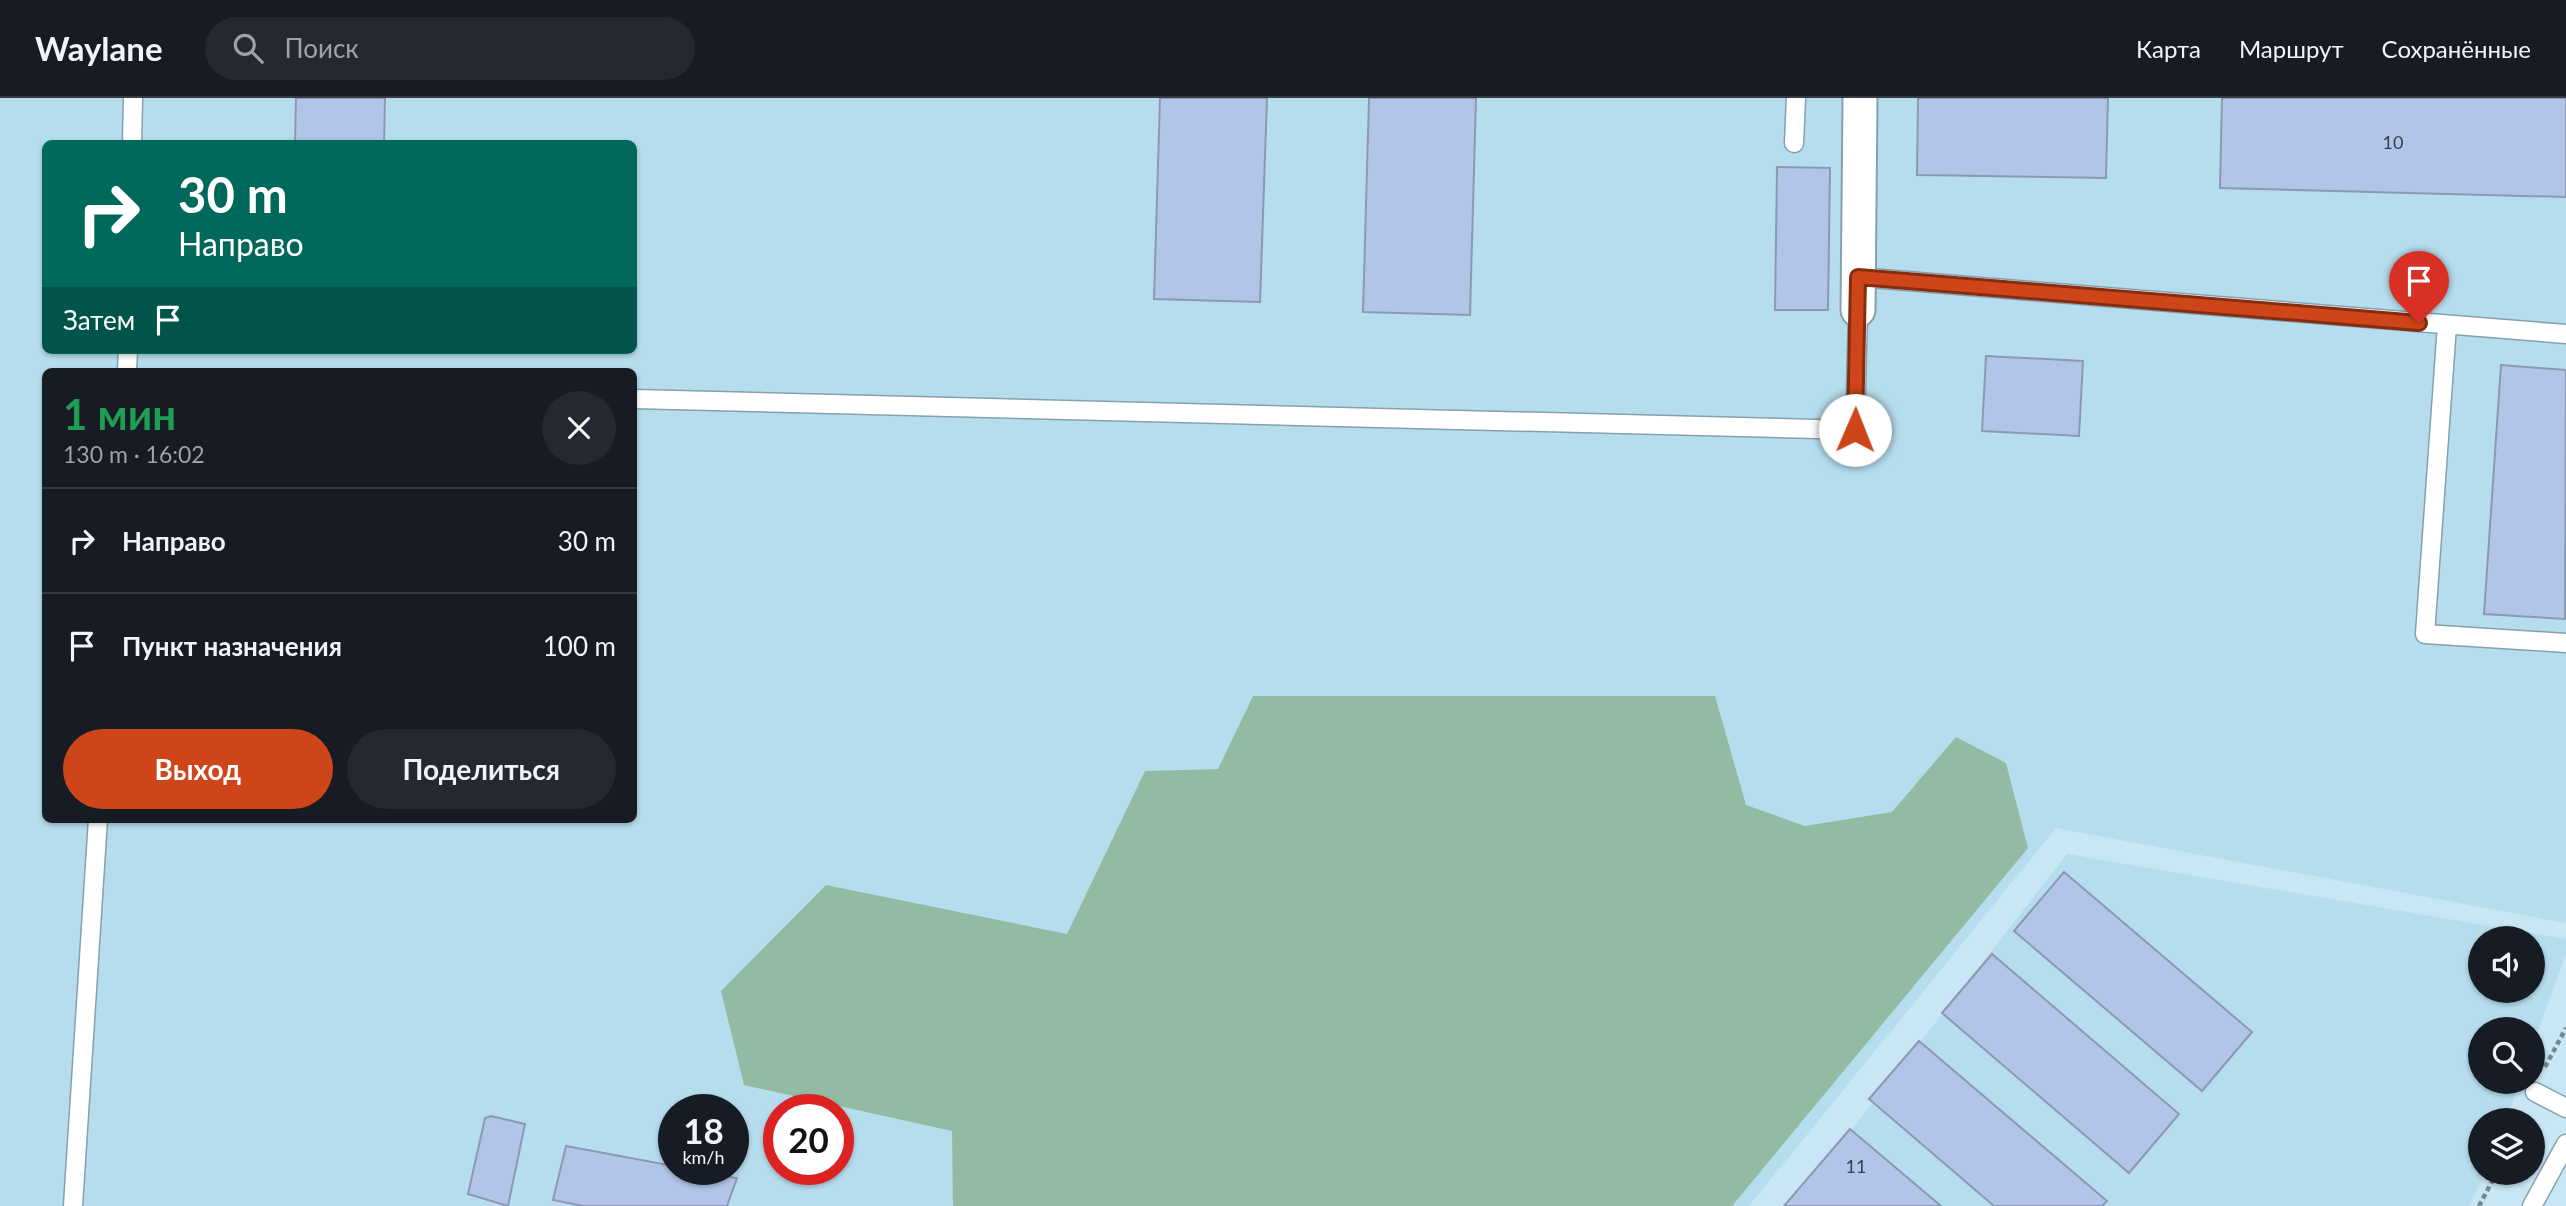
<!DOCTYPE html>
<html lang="ru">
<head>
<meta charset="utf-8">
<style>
	:root { --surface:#171b24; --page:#242831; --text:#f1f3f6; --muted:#9ea1a6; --line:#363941; --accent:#cd4518 }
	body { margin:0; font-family:Lato,sans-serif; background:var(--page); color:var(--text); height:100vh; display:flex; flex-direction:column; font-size:26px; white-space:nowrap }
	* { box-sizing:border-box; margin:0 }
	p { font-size:23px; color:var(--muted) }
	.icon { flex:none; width:38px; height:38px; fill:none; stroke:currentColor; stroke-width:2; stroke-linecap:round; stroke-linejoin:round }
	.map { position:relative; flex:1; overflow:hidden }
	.details { position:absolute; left:42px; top:270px; width:595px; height:455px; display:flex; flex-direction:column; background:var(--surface); border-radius:10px; box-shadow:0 2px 5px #0004 }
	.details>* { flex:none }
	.top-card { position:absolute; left:42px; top:42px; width:595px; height:214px; border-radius:10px; box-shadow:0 2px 5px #0004; background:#00695c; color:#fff; overflow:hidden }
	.buttons { position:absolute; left:2468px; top:828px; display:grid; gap:14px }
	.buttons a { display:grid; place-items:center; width:77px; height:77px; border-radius:50%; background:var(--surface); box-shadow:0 2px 5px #0004; font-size:35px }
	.speed { position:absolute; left:658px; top:996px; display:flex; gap:14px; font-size:35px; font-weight:700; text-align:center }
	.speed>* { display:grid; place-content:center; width:91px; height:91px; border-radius:50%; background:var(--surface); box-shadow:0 2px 5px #0004; line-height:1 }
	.speed small { font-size:18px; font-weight:400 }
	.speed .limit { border:10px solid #d22; background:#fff; color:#111 }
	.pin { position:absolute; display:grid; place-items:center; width:60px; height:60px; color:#fff; margin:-72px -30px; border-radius:50% 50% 50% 0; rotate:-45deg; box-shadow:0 0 7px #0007 }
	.pin .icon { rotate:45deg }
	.me { position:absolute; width:77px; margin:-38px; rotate:1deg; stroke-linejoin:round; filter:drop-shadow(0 0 5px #0008) }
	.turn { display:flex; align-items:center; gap:24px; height:147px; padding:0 21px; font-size:32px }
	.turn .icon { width:91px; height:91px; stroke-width:2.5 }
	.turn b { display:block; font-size:49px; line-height:60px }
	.then { display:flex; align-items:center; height:66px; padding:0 21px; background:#0003; gap:14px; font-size:26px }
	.round { display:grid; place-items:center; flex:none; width:74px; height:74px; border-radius:37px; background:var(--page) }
	.summary { display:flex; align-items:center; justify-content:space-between; height:119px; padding:0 21px }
	h1 { font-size:42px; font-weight:700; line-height:52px; color:#1e9e55 }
	.cta { display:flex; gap:14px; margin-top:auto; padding:14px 21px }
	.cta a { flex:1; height:80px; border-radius:42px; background:var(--accent); color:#fff; font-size:28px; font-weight:700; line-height:80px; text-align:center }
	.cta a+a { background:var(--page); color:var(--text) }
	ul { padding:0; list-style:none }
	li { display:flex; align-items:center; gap:21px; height:105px; padding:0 21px; border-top:2px solid var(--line) }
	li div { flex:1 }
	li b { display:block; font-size:26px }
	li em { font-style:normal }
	header { display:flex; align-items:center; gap:42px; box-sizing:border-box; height:98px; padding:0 35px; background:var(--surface); border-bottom:2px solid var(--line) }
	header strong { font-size:33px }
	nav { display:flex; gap:38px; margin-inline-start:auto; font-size:24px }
	.search { width:490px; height:63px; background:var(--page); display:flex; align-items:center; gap:18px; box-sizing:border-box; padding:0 24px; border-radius:38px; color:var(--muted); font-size:26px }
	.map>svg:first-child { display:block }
	.built { fill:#b6ddee; fill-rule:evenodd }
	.forest { fill:#93bba3 }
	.building { fill:#b0c5e8; stroke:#8c99b0; stroke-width:2 }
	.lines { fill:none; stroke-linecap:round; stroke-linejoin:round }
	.service-casing { stroke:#85a1ae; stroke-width:21 }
	.minor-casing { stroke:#85a1ae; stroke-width:37 }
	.path { stroke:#738992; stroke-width:4.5; stroke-dasharray:5 3.5; stroke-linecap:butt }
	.service { stroke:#fff; stroke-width:18 }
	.minor { stroke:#fff; stroke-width:33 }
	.route-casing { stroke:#852d10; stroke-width:18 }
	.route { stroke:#cd4518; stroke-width:12 }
	.labels { text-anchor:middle; stroke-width:5; stroke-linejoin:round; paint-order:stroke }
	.number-label { font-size:18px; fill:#34414e }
</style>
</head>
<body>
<header>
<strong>Waylane</strong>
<div class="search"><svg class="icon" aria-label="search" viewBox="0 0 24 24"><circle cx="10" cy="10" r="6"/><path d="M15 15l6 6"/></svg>Поиск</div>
<nav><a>Карта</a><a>Маршрут</a><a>Сохранённые</a></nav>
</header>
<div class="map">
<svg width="2566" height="1108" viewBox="0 0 2566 1108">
	<rect width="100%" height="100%" fill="#c8e6f3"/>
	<path class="built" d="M0,0h2566v825l-510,-95 -307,378h-1749zM46,46h588v206h-588zM46,273h588v448h-588zM674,1012h59v59h-59zM779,1012h59v59h-59z
		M2067,756l499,85v15l-34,93v-18h-52v53h40l-14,38h-26v52l5,1 -16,33h-677zM2480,840h52v52h-52z"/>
	<path class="forest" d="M1253,598h462l31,109 59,21 87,-14 64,-75 50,26 22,85 -296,358h-779l-1,-75 -208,-46 -23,-94 105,-106 241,49 78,-163 73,-2z"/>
	<path class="building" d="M296,0h89l-1,46h-89z
		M1160,0h107l-7,204 -106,-3z
		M1369,0h107l-6,217 -107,-3z
		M1918,0h190l-2,80 -189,-3z
		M2222,0h344v99l-346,-9z
		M1777,69l53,1 -2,142h-53z
		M1986,258l97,5 -4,75 -97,-5z
		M2501,267l65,5 -1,249 -81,-5z
		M2064,774l188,160 -50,59 -188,-160z
		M1992,856l187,160 -50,59 -187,-160z
		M1919,943l188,160 -5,5h-108l-125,-107z
		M491,1018l34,8 -17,82 -40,-12 17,-76z
		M1850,1031l91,77h-157z
		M566,1048l108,20v3l63,9 -10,28h-144l-30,-6z"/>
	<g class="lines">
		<g class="service-casing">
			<path id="service" d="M1794,45l2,-45
				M132,46l1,-46
				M1858,179l708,57
				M2447,227l-22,309 141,9
				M127,273l1,-21
				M634,301l1221,31 3,-120
				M2535,994l31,16
				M73,1108l25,-387
				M2532,1108l34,-62"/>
		</g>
		<g class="minor-casing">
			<path id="minor" d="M1858,212l2,-212"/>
		</g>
		<path class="path" d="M2545,969l21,-39
			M2479,1108l18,-34"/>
		<use href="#service" class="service"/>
		<use href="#minor" class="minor"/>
	</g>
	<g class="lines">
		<g class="route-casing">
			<path id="route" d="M1855,332l3,-153 561,46"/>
		</g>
		<use href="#route" class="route"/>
	</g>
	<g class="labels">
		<g class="number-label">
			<text x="2393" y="51">10</text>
			<text x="1856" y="1075">11</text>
		</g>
	</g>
</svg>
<div class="buttons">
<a><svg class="icon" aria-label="sound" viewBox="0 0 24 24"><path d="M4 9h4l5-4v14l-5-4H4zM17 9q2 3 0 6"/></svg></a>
<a><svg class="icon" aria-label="search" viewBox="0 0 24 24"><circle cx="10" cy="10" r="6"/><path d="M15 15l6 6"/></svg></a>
<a><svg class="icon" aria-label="layers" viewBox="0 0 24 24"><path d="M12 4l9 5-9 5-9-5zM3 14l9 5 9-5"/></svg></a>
</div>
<div class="speed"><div>18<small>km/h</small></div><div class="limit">20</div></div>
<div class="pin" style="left:2419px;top:225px;background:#d93025"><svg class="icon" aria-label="arrive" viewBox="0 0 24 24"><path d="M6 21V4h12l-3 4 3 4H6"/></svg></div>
<svg class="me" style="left:1855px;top:332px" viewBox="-20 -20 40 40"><circle r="19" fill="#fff"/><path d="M0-13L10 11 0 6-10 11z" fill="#cd4518"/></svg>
<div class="top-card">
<div class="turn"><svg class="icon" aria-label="right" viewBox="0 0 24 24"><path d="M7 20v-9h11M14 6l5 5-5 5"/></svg><div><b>30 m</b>Направо</div></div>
<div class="then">Затем<svg class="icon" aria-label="arrive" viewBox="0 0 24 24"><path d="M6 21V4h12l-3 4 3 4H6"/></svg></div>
</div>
<section class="details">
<div class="summary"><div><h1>1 мин</h1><p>130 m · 16:02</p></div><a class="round"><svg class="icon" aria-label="close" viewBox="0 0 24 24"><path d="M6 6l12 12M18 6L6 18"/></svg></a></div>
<ul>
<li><svg class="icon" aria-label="right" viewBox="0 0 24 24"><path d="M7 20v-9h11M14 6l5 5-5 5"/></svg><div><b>Направо</b></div><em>30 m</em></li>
<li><svg class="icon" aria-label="arrive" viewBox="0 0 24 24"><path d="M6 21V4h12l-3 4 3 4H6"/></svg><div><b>Пункт назначения</b></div><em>100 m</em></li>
</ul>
<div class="cta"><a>Выход</a><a>Поделиться</a></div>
</section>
</div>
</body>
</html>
